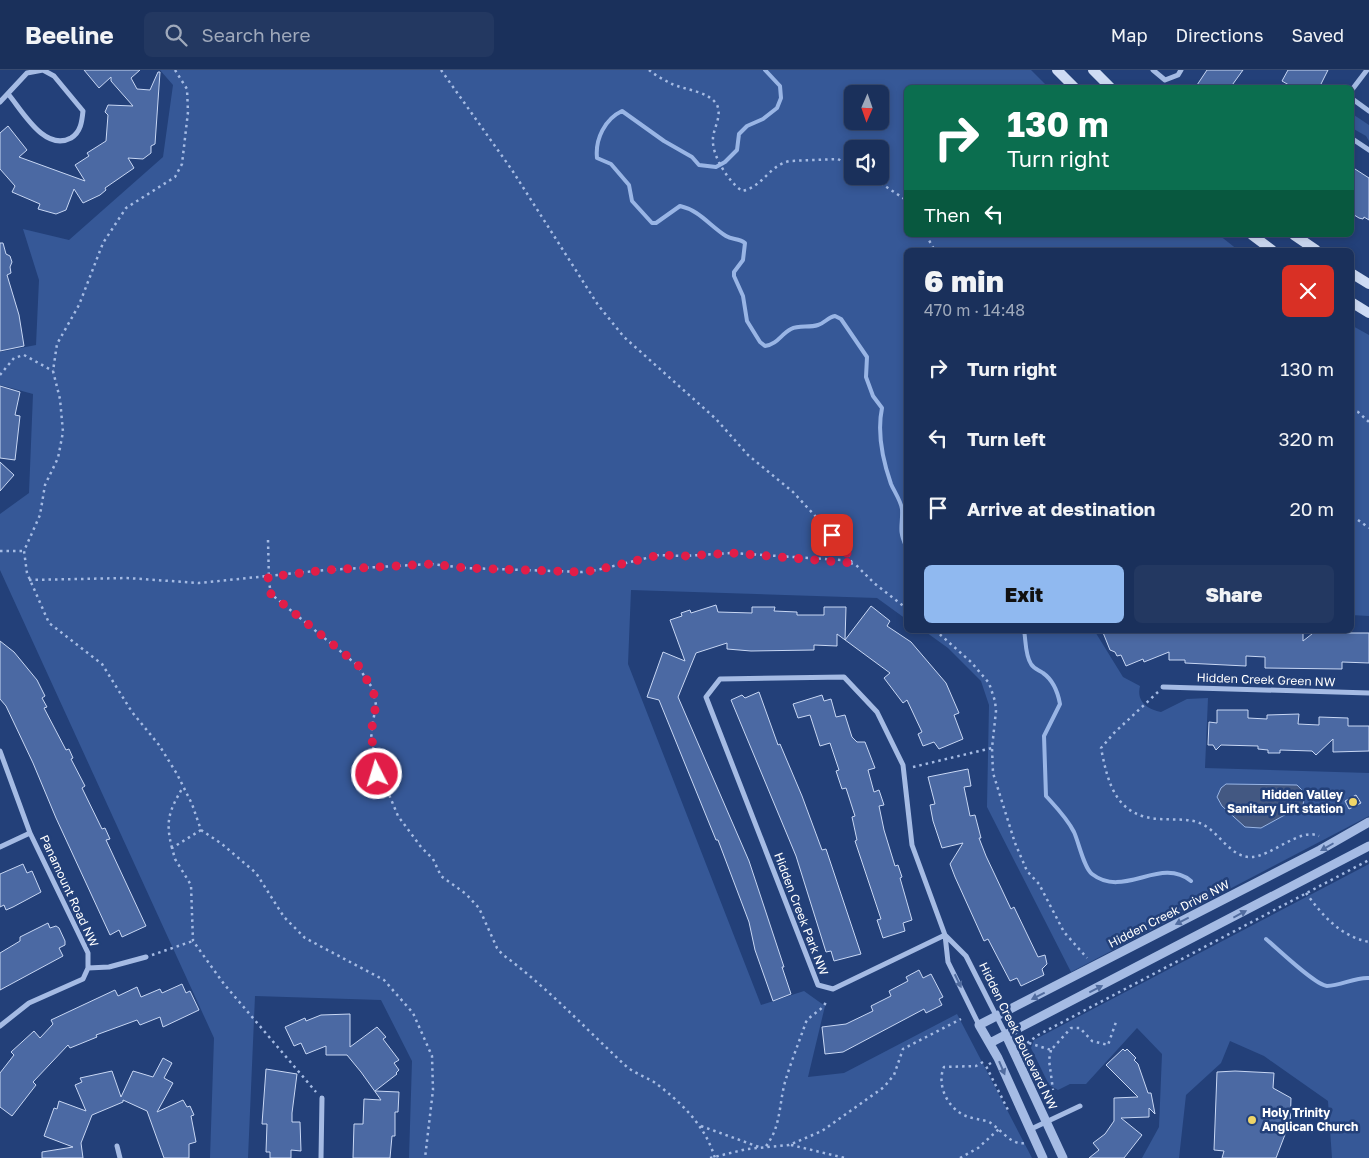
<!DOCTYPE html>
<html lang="en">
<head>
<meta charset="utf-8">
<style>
	:root { --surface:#1a305b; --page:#233861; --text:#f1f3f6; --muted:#9fa9bb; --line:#384b71; --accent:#90b9f0 }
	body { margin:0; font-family:"Golos Text",sans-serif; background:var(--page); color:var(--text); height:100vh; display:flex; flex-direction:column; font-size:19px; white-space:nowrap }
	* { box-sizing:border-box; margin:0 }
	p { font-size:16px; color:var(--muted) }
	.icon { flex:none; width:28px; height:28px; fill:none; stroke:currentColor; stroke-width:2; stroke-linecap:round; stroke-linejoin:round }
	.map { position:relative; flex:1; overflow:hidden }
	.drawer { position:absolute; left:904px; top:178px; width:450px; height:385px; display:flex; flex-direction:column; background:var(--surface); border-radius:8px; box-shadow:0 2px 8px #0003,0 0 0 1px var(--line) }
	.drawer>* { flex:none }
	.top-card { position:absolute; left:904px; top:15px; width:450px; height:152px; border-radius:8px; box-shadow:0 2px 8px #0003,0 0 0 1px var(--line); background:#0b6e4f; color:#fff; overflow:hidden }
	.needle { width:32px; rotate:182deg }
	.controls { position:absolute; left:844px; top:15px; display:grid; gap:10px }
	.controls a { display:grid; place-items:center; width:45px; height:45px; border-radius:8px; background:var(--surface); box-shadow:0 2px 8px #0003,0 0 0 1px var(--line); font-size:25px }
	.pin { position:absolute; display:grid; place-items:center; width:42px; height:42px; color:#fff; margin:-21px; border-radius:10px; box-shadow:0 2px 8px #0006 }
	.me { position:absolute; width:55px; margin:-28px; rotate:355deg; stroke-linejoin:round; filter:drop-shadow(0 0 4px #0008) }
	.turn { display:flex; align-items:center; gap:18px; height:105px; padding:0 20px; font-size:22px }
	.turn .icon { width:65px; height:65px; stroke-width:2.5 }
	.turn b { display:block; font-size:35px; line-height:42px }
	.then { display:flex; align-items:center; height:48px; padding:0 20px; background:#0003; gap:10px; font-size:19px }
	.round { display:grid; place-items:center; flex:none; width:52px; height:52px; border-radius:8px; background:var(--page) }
	.headline { display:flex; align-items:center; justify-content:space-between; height:85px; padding:0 20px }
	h1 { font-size:30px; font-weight:800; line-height:38px }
	.button { display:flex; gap:10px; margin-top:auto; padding:10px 20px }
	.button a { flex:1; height:58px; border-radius:8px; background:var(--accent); color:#111; font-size:20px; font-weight:800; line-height:58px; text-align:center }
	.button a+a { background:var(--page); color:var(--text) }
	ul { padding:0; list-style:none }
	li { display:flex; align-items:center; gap:15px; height:70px; padding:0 20px }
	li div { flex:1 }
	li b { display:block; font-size:19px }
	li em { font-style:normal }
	header { display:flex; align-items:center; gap:30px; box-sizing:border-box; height:70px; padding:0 25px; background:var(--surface); border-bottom:1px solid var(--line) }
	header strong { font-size:24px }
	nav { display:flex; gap:28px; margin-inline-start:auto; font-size:18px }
	.search { width:350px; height:45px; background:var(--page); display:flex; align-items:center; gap:12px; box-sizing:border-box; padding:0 18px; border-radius:8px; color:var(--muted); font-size:19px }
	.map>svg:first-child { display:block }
	.green { fill:#365897; fill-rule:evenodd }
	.water { fill:#435882; stroke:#99b5e5 }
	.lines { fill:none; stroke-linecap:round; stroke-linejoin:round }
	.stream { stroke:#99b5e5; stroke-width:4 }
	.building { fill:#4b69a3; stroke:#c8d7f4 }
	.path { stroke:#a5bbe4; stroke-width:2.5; stroke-dasharray:2.5 4; stroke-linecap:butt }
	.minor { stroke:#a5bbe4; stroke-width:5 }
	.tertiary { stroke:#a5bbe4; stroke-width:9 }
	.secondary { stroke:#cedbf4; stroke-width:10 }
	.oneway { fill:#506b9e }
	.route { stroke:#e11d48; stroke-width:9; stroke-dasharray:0 16.2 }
	.poi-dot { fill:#efd568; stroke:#234079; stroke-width:2 }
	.labels { text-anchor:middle; stroke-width:5; stroke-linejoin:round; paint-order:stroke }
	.street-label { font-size:12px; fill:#fff; stroke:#234079 }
	.poi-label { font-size:12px; font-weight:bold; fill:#fff; stroke:#234079; text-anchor:end }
</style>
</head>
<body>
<header>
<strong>Beeline</strong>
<div class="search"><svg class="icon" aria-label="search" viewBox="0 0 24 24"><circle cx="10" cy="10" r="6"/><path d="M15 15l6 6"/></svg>Search here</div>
<nav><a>Map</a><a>Directions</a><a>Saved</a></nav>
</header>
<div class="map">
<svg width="1369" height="1088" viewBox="0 0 1369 1088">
	<rect width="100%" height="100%" fill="#234079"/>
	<path class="green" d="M160,0h871l17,17 -142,1v147h313l19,15h-332v369l-29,-21 -246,-8 -3,74 133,341 43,-14 21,15 -17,71 36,-4 113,-59 75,144h-623l3,-97 -31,-61 -126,-4 -7,162h-38l4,-120 -214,-468v-56l29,-21 4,-99 -33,-9v-33l36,-7 3,-65 -16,-51 46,11 94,-83 10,-72zM852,24h28v27h-28zM852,79h28v27h-28z
		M1351,43l18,12v16l-3,-5 -14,-8z
		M1351,255l18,10v281l-18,-1z
		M923,560h171l29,47 17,9c-4,16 8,23 21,26l26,-13 21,-1 -3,70 164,5v43l-298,156 -84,-165 2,-102 -8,-24 -33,-33z
		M1369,794v294h-37l-4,-57 -64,-45 -34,-15 -9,22 -35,32 -7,63h-37l17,-31 3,-73 -25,-26 -51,56h-16l-12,6 -9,-5 -18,-37 3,-8z"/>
	<path class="water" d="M1226,714l71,1 8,8 -2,12 -42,23 -16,-1 -23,-21 -5,-9 4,-9z"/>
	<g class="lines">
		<path class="stream" d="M765,0l15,16 1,12 -4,10 -14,11 -16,7 -8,8 -2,16 -12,12 -9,5 -17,-2 -7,-8 -28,-16 -42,-30c-17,8 -27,28 -25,47l14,6 18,21 3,16 20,22h4l24,-17c19,4 30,20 46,30 6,4 13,2 19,7l-2,17 -9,12v4l9,20 4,25 13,21 5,4c13,-2 16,-12 26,-17 8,-4 18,-1 27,-4 7,-2 10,-8 17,-9l6,3 26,38 -1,20 7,19 9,12c-5,24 1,53 9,76 3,7 10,17 11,25 1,16 -4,20 4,37
			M1024,560c2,11 1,25 7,34 3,5 8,6 12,9 10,7 15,20 17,31l-16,32 2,60c10,11 21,22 28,36 5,11 10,36 18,42 32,25 68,-18 99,7
			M1266,869c12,10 49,46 61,47 14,0 28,-9 42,-8"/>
	</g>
	<path class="building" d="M84,0h56l-9,8 6,11 13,1 8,-18h2l-5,72 -4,2v7l-8,6 -15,-1 6,10 -29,20 1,2 -6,5 -17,8 -9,-14 -8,21 -10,4 -18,-5 2,-5 -28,-12 3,-6 -15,-17v-36l8,-7 19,24 -8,7 66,24 -10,-16 14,-9 -2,-3 19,-12 2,-26 -3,-3 3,-7 25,1 -22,-25v-4l-12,11z
		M1207,0h36l-13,18h-35z
		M1288,0h40l-9,18h-25l-12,-7z
		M1355,99l14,9v42l-5,-3 -1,2 -4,-1 -8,-5v-38z
		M0,173h3l3,11 4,2 2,6 -2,5 1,6 -4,2 12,40 5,31 -24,5z
		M0,316l20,6 -5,23 5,1 -5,44 -15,-2z
		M0,392l14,13 -14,16z
		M716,535l2,7 34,1v-6h23l-1,4 23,1v3h27v-8h22l-1,33 26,-34 19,15 -3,5 24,16 35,41 13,30 -5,2 9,24 -24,10 -5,-7 -11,4 -5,-12 4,-2 -15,-32 -4,3 -19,-25 6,-5 -53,-39v12l-23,-1v5l-63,1 -24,-2v-6l-31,10 -18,44 71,164 35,106h-2l9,27 -18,7 -18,-51 -6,-28 -31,-82h-2l-57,-140 -12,-3 16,-45 22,9 -15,-41 12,-4 -1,-3 9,-3 1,3z
		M1102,560h201v11l14,-11 7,3h45v30l-27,-1v7l-77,-1v-11l-19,-1v10l-61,-3v-3h-16v-8l-25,10 -1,-3 -17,7 -5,-11 -4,1 -2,-4 -5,-2z
		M0,571l14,11 23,28 8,16 -3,2 5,9 -3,1 22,42 3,-1 4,9 -2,1 14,27 -3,2 20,41 3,-1 5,11 -4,1 40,86 -24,11 -3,-7 -9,5 -54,-117 -23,-55 -27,-57 -6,-7z
		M759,622l19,53 2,-1 22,52 20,54 4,-1 35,105 -27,7 -3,-10 -5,1 -30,-96 -65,-156 11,-5 3,3z
		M822,625l2,6 7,-2 5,18 9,-2 7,22 5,5h8l10,26 -7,2 6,22 5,-2 5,15 -5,1 5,24 11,36 3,-1 4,12 -2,1 12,42 -9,3 2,8 -22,7 -6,-18 4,-1 -26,-78 2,-1 -5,-23 3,-1 -9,-28 -4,1 -6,-18 3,-1 -9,-27 -10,3 -10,-31 -12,3 -5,-14z
		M1217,640h31v8l19,1v-4l32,-1 -1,10 21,1v-8l29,1v8h21v25l-36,1v-13l-17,16 -4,-4 -32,-1v3h-12v-3l-10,-1v-3l-37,-1 -5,5 -3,-5h-5l1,-23 8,1z
		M968,699l3,17 -7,1 6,29 5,-1 6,23h-2l7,18 25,53 3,-2 24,50 7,-2 2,9 -5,5 2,6 -23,11 -4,-8 -7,3 -22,-42 -4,2 -29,-64 -5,-13 13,-21 -21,5 -9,-27 -3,-16 5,-1 -7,-27z
		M1356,725l5,8 -12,6 -4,-8z
		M23,794l4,9 5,-2 9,21 -28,15 -7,3 -2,-5 -4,2v-33z
		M48,853l2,5 6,-2 3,2 6,13v4l-6,3 4,8 -63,34v-37l20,-12v-4z
		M919,900l4,8 8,-4 12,23 -4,2 3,6 -16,8 -2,-4 -81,43 -18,2 -3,-27 24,-3 27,-13 -2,-5 20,-10 -2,-5 19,-10 -2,-4z
		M182,914l4,9 4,-2 9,19 -36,17 -3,-10 -20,8 -3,-5 -41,15 1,2 -27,11 -2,-3 -35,37 3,3 -24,31 -12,-9v-34l14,-18 -3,-3 23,-21 6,7 13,-14 -2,-4 64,-30 3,6 19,-9 4,10 19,-8 2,4z
		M350,944v33l27,-20 9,10 -3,2 16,21 -5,3 5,7 -3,3 1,1 -22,17 24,1 -1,20h-3v24h-3l-2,22h-37l1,-34h9l1,-25 17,1 -20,-28 -14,-17h-21v-9l-20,8 -5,-11 -7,3 -9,-19 20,-9 1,3 15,-6z
		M1123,979l2,2 2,-2 9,9 -2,2 4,4 10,29h3l4,21 -6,-6v9l-28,1 21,17 -18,23h-35l10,-8 -6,-7 12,-9 9,-13v-23l24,-1 -32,-32z
		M163,988l9,5 -8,15 9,5 -16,29 26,-12 4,7 3,-1 4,9 -3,1 5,26 -7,2v14h-25l-17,-47 -24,-11v2l-31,13 -11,28 2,15h-41v-6l31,-5 -29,-11 10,-28 3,1 2,-8 27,10 -11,-26 7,-3 -2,-4 32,-7 9,26 12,-26 20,6z
		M266,999l31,5 -5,39v9h8l1,29 -10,-1v8h-21v-6h-4l1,-28h-5z
		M1235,1001l39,2 -1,15 18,10 -1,32 -4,2 -10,26h-54l2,-7 -10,-1 3,-78z"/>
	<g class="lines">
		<path class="path" d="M175,0l12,19 1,23 -6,52 -7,13 -49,31 -23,35 -24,62 -22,39 -4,27 7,28 3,33 -5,26 -13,27 -5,30 -16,36 3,22 22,50 53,41 30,48 27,33 18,29 15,30 9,26 21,14 34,29 28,44 21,21 79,42 29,33 19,43 1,34 -8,68
			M441,0l71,100 86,135 26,32 92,82 32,36 45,37 51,55 8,16
			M649,0c6,5 15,10 23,14 13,6 37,7 45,21 5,11 -3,22 -4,33 -2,17 16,44 29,53 21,-4 27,-26 48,-30l48,-2 14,8
			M870,106l36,24
			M926,165l8,14
			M0,305l14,-17 10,-3 29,16
			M1351,340l7,2 11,10
			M1358,450l11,8
			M268,470l1,42 2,12 86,71 16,24 3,16 -5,28 6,41 8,11 13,31 23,31 12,12 8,17 25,18 13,14 18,40 5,6c46,34 84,75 125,113 8,6 18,10 27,15 27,20 51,43 61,76
			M0,481h23
			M29,510l98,-2 72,5 127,-13 105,-6 35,4 116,4 15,-2 62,-15 25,1 48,-3 109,7 15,5 18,18 32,25
			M935,560l36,32 18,21 6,18 1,10 -4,37 1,25 22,70 12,28 12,13 25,48 23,26
			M1158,622l-44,41 -13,15c7,36 15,69 59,71 14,1 30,-1 42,5 17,8 29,34 49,33 20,0 49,-30 68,-21
			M913,697l79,-19
			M201,760l-29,18 3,11 16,26 2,56 31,43 92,108
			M172,778c-7,-27 -3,-37 11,-61
			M1306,823c17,23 34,43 63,49
			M152,885l41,-14
			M1029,973l22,7 20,-22h9l12,13 16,4 8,-23
			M1022,977l16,-12 331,-175
			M1051,980l-2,10 4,30
			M983,992l-7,4 -32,1c-8,18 4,42 22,49 7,3 15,3 23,6 11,6 22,24 36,21
			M991,993l-5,3 23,46
			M701,1056l58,21
			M791,1075l54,13
			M766,1076c15,-19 13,-42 19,-64 6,-20 14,-40 21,-60 5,-8 16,-11 20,-20
			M710,1088l37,-9 42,-4 33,-14 62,-44 10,-12 9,-26 58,-30
			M960,1088l18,-10 21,-19"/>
		<path class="minor" d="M1153,0l12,10 13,-5 3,-5
			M1351,21l16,-21
			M1351,28l18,13
			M0,32l27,-29 16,-3 11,6 29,35c-1,10 -2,21 -12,27 -26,14 -48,-26 -62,-43
			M1351,68l18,12
			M1163,617l206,6
			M0,681l30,82 58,120v15l-5,11 -54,24 -29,23
			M0,777l30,-14
			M945,865l-112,54 -15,-4 -112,-288 14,-18 124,-2 33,35 26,53 9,80 33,90 3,27 31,63
			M945,865l21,21 40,79
			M88,898l21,-1 37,-10
			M1029,1060l51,-24
			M117,1076l3,12
			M321,1088l1,-60"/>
		<path class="tertiary" d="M1006,965l57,123
			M990,973l379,-197
			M1043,1088l-45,-100 -19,-33 341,-175 49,-28"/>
		<path class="secondary" d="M1057,0l18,18
			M1093,0l18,18
			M1252,165l20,15
			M1294,165l22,15
			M1351,203l18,11
			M1351,232l18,11"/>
	</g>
	<defs><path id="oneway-solid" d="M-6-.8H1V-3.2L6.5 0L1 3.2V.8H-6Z" transform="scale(1.25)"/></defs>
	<g class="oneway">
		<use href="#oneway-solid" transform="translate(1327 777) rotate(150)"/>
		<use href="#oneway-solid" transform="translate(1240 844) rotate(-28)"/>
		<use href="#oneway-solid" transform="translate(1182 851) rotate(153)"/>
		<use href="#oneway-solid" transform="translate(958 911) rotate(64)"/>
		<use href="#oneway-solid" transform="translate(1096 919) rotate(-27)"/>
		<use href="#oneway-solid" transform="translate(1038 926) rotate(153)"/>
		<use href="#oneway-solid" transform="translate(1002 998) rotate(67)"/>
	</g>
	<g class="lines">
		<path class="route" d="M377,704l-6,-41 5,-29 -3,-14 -15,-25 -87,-71 -3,-17 58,-7 105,-6 35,4 116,4 15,-2 62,-15 25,1 48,-3 120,10 -8,-16 -12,-12"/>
	</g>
	<g class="poi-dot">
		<circle cx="1353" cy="732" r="5"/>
		<circle cx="1252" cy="1050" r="5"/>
	</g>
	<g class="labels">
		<g class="street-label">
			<text transform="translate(1266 610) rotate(2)" y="4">Hidden Creek Green NW</text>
			<text transform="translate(69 821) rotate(65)" y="4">Panamount Road NW</text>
			<text transform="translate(801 844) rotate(69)" y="4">Hidden Creek Park NW</text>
			<text transform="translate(1169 844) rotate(-27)" y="4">Hidden Creek Drive NW</text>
			<text transform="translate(1018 966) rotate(64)" y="4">Hidden Creek Boulevard NW</text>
		</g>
		<g class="poi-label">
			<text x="1343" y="729">Hidden Valley<tspan x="1343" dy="14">Sanitary Lift station</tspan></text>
			<text x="1262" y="1047" text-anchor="start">Holy Trinity<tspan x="1262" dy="14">Anglican Church</tspan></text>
		</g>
	</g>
</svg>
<div class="controls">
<a><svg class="needle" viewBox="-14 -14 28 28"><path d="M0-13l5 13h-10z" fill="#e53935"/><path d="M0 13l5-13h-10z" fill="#9fa9bb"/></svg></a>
<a><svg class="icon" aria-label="sound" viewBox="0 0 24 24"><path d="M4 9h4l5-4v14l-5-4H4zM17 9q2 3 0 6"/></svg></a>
</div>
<div class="pin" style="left:832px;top:465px;background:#d93025"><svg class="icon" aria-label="arrive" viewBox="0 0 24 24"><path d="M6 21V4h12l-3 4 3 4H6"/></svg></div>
<svg class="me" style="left:377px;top:704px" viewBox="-20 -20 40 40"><circle r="17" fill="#e11d48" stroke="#fff" stroke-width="3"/><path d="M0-11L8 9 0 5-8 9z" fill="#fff"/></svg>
<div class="top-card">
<div class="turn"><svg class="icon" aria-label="right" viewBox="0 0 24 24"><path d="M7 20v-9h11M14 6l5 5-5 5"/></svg><div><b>130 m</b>Turn right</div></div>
<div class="then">Then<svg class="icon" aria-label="left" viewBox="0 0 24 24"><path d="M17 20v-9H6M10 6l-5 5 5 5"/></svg></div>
</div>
<section class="drawer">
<div class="headline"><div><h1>6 min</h1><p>470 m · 14:48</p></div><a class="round" style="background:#d93025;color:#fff"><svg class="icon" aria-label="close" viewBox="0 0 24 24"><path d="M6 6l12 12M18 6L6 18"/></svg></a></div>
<ul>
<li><svg class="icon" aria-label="right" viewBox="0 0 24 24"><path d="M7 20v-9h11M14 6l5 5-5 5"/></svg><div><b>Turn right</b></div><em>130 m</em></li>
<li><svg class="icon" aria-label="left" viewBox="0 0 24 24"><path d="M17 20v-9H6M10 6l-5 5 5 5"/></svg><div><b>Turn left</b></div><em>320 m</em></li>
<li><svg class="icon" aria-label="arrive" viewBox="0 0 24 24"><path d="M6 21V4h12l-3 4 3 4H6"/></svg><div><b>Arrive at destination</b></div><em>20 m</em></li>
</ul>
<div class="button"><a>Exit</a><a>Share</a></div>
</section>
</div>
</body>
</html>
